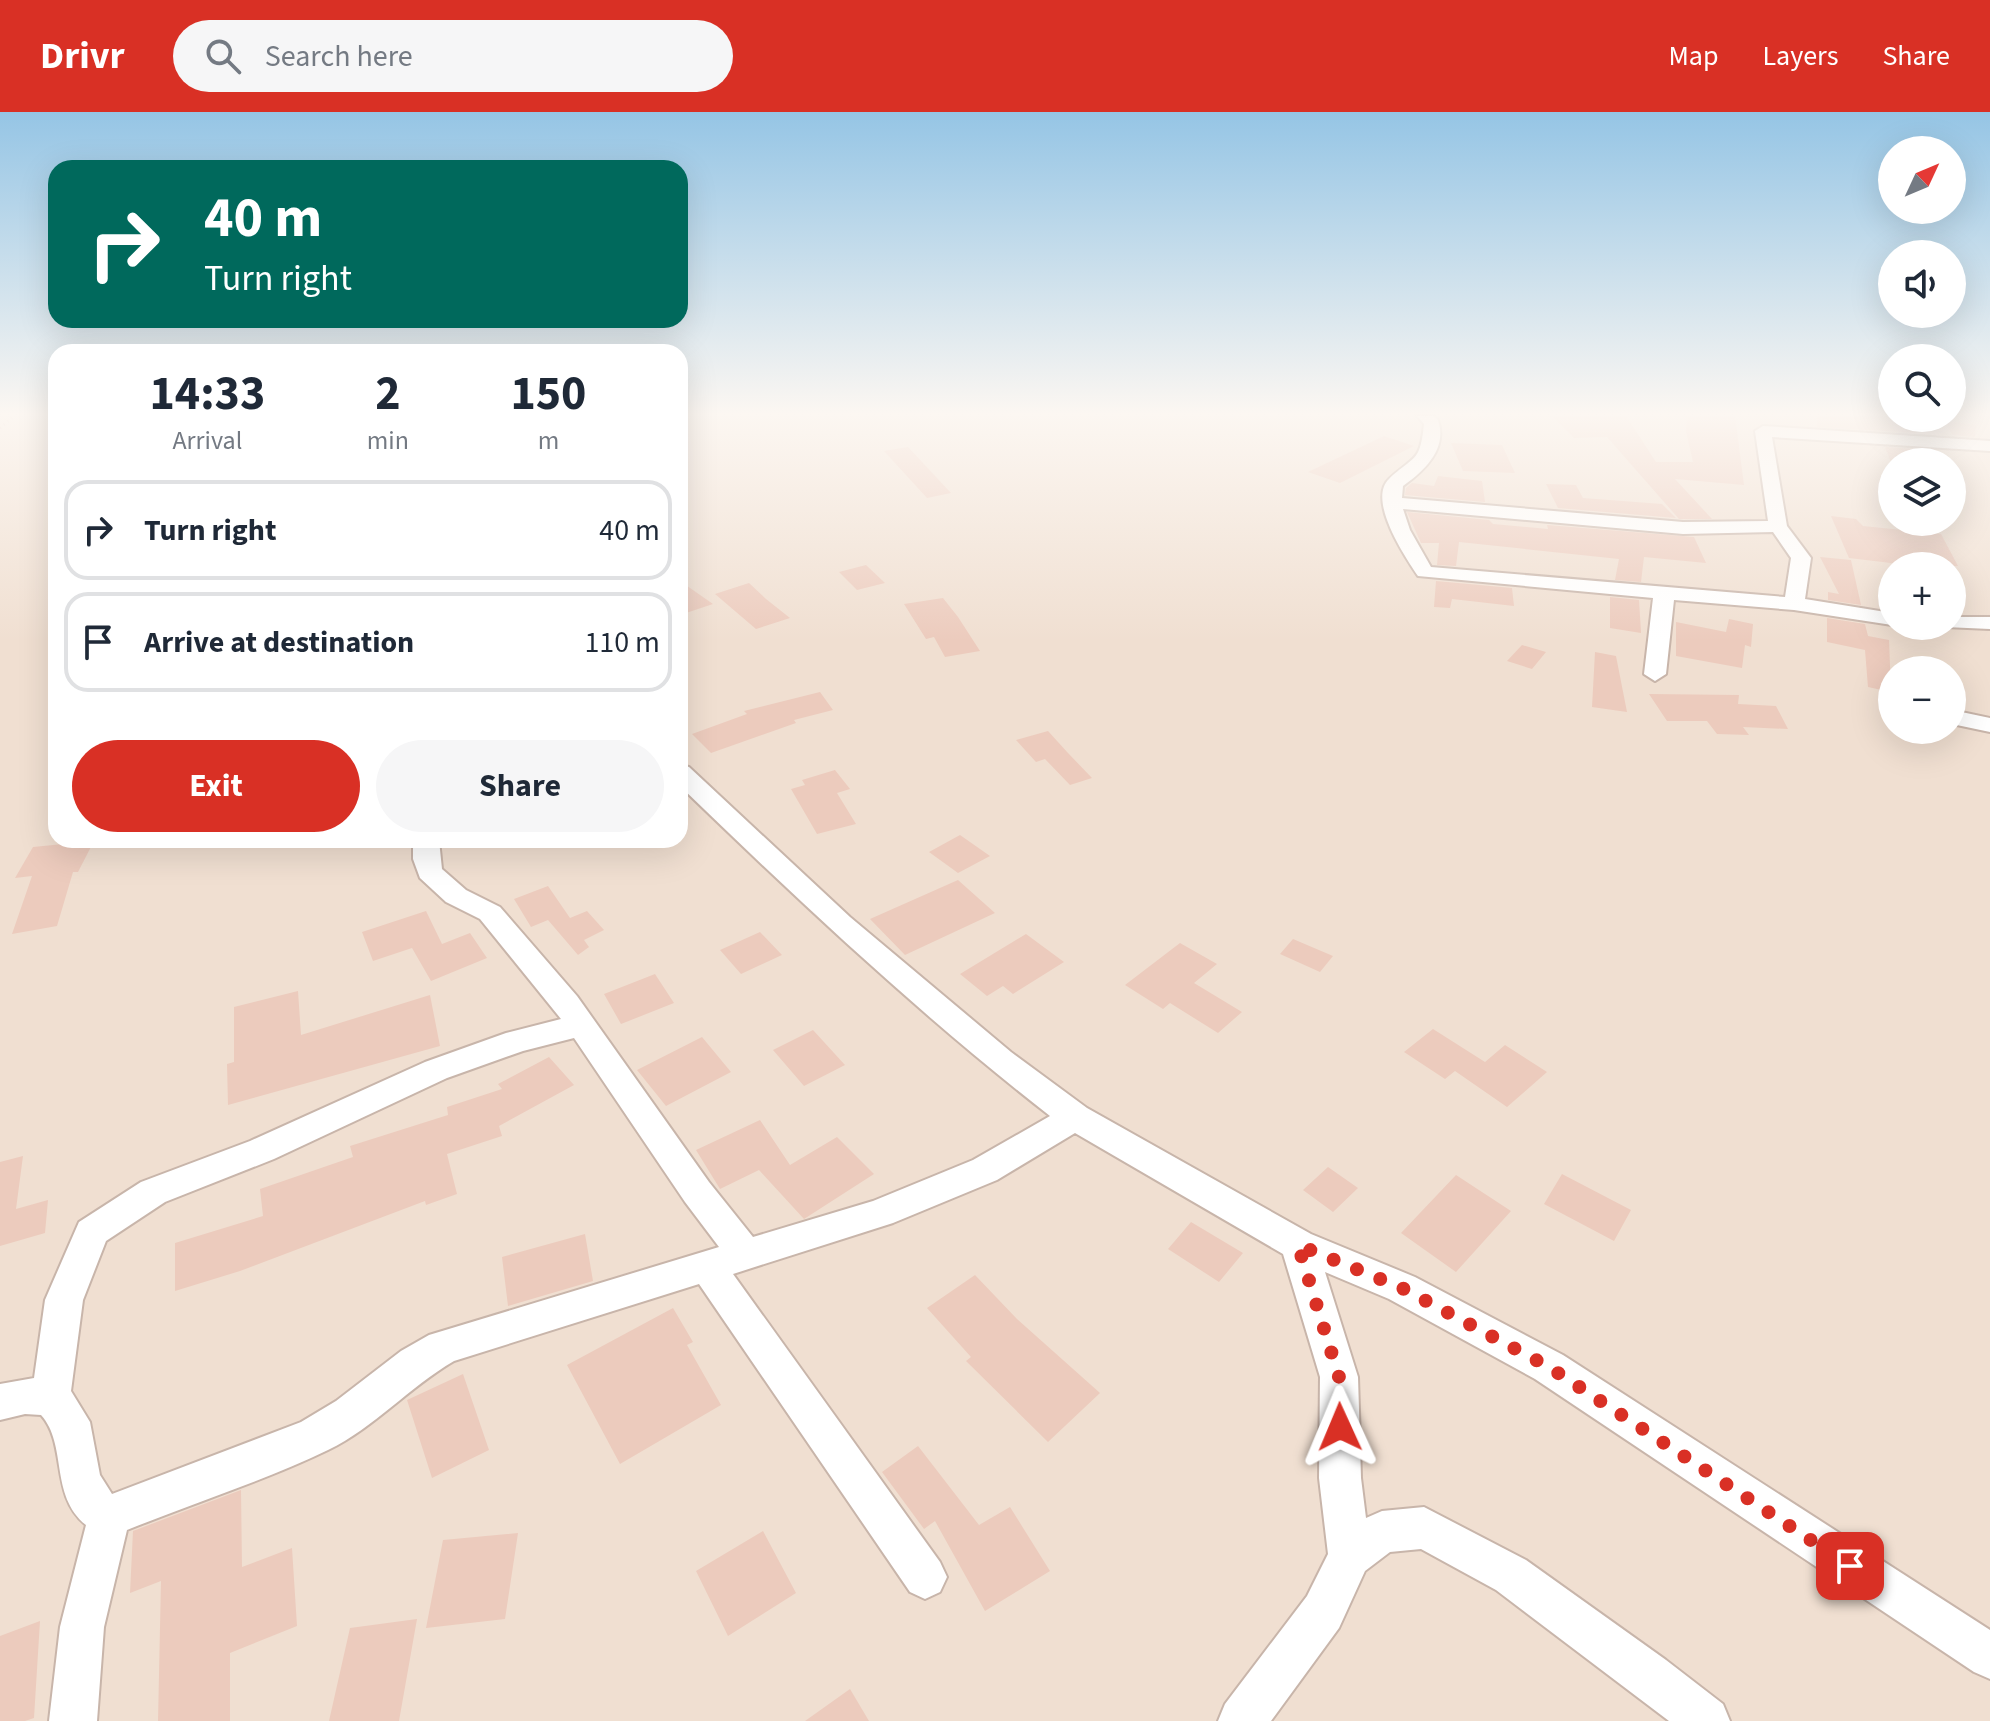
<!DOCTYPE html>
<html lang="en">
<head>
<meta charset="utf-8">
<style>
	:root { --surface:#fff; --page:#f6f6f7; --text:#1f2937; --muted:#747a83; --line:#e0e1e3; --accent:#d93025 }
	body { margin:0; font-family:"Source Sans 3",sans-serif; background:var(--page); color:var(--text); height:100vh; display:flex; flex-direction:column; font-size:30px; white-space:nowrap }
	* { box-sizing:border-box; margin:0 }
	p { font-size:26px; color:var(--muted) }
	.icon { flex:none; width:44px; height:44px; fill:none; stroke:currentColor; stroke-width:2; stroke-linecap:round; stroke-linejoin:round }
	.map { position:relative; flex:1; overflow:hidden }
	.side { position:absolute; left:48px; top:232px; width:640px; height:504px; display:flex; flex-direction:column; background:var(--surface); border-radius:24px; box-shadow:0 8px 32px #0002 }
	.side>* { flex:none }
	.hud { position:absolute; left:48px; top:48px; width:640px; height:168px; border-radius:24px; box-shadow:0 8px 32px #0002; background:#00695c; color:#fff; overflow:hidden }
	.needle { width:52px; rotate:46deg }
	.tools { position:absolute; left:1878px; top:24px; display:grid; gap:16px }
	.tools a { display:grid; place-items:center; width:88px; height:88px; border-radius:50%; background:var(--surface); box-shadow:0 8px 32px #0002; font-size:40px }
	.pin { position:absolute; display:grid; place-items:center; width:68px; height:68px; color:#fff; margin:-34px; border-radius:16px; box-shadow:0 4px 12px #0006 }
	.me { position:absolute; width:88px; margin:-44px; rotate:359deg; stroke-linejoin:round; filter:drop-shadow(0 0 6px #0008) }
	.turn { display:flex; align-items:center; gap:28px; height:168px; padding:0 24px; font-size:36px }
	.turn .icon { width:104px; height:104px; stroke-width:2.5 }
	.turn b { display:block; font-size:56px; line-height:68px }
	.eta { display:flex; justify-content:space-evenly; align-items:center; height:136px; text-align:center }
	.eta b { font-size:48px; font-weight:700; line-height:56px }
	.cta { display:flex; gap:16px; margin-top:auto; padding:16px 24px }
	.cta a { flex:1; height:92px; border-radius:48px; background:var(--accent); color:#fff; font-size:32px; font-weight:700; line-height:92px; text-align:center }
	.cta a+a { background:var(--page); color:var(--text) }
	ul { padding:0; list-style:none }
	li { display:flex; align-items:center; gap:24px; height:100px; margin:0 16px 12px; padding:0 8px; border:4px solid var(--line); border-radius:24px }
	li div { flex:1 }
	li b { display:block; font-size:30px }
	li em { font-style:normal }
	header { display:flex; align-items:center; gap:48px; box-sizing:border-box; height:112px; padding:0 40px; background:var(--accent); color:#fff }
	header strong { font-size:38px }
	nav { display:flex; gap:44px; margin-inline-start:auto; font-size:28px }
	.search { width:560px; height:72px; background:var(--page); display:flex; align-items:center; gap:20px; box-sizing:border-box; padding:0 28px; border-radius:44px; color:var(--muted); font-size:30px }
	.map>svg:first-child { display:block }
	.residential { fill:#f0dfd1; fill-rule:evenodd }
	.building { fill:#eccbbd }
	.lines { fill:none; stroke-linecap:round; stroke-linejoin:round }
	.street-casing { stroke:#c8b5aa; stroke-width:4 }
	.path { stroke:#d0aea0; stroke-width:3; stroke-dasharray:1 4; stroke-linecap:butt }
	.street { fill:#fff; fill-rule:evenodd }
	.route { stroke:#d93025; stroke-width:14; stroke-dasharray:0 25.2 }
</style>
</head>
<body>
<header>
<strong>Drivr</strong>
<div class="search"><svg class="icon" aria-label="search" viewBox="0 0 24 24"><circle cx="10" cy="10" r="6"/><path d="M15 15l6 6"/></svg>Search here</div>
<nav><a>Map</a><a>Layers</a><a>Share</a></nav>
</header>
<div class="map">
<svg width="1990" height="1609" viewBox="0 0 1990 1609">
	<rect width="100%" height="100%" fill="#f9eee2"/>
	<path class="residential" d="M0,304h56v424h624v-424h1310v1305h-1990zM1892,350h60v60h-60zM1892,454h60v60h-60zM1892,558h60v60h-60z"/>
	<path class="building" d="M1552,304h74l30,46h37l-7,-31 1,-15h48l9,69 -69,-6 37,40h-33l-72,-82 -33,1z
		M1817,304h75l17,7 8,10 -100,-6z
		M1946,309l30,4 -1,12 -23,-2z
		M1384,324l30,10 -74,37 -32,-11z
		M1451,331l51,2 13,28 -52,-2z
		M908,335l43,46 -24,5 -43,-47z
		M1885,335l46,3 9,12h-49z
		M1438,364l44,5 3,21 -80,-7 1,-7 6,-5 22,3z
		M1546,372l30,1 7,13 79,6 14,14 -118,-10z
		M1407,400l82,8 4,4 55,5 -1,-4 147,12 12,26 -62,-6 -3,25 -26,-2 4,-21 -160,-17 -3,24 -19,-1 2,-22h-18z
		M1831,404l25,3 7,7 78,8 17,32h-42l-67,-8z
		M1820,445l31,3 10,45 -33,-5v-8l11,2z
		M866,453l19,18 -28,7 -18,-18z
		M680,469l33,23 -33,11z
		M1436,469l76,7 2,18 -62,-7 -2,9 -16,-1z
		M749,471l17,16 24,19 -34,11 -41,-35z
		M1610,485l29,3 2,33 -31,-5z
		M943,486l15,19 22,34 -35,6 -11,-20 -8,2 -22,-35z
		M1827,506l38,6 3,12 21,4 2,52 -23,-5 -3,-37 -38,-8z
		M1729,507l24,5 -2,23 -6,-2 -3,23 -66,-12v-34l50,10z
		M1522,533l24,7 -14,17 -25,-8z
		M1595,540l21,4 11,56 -35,-5z
		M820,580l13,18 -39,10 2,3 -85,30 -19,-19 55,-20 -3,-3z
		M1649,582l90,1 -1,9 38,2 12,23 -45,-2 6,8 -32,-1 -10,-13h-40z
		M1048,619l20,22 24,25 -22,7 -25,-26 -9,3 -20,-22z
		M835,658l15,19 -13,4 19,31 -39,10 -26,-45 14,-4 -3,-5z
		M960,723l30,21 -32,17 -29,-21z
		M94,729l-16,31h-5l-16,54 -45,8 20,-58 -17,2 18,-31z
		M958,768l37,33 -90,42 -35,-36z
		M548,774l22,32 17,-7 17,19 -20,10 5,7 -11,8 -30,-35 -17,7 -17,-28z
		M426,799l16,33 28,-11 17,25 -56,23 -19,-33 -39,13 -11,-29z
		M760,820l22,23 -41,19 -21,-24z
		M1026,822l38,28 -51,32 -10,-8 -16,10 -27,-22z
		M1293,827l40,17 -13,16 -40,-18z
		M1180,831l37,21 -23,19 48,29 -24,21 -48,-30 -7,6 -38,-24z
		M655,862l19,29 -53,21 -17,-30z
		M298,879l3,44 129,-40 10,51 -212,59 -1,-41 7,-2v-55z
		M1433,917l52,33 20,-17 42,27 -40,35 -52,-36 -10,8 -41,-27z
		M813,918l32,35 -41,21 -31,-36z
		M702,925l29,35 -65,34 -29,-36z
		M549,945l25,28 -75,41 3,10 -55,18 10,40 -31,11 -1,-4 -185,70 -65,20v-48l88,-27 -3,-27 93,-32 -3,-11 98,-31 -1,-8 55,-18 -4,-5z
		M760,1008l30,45 47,-28 37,37 -70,45 -45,-49 -39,19 -24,-39z
		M23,1044l-7,53 32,-9 -3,33 -45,13v-84z
		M1328,1055l30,21 -25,24 -30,-22z
		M1562,1062l69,36 -17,31 -70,-37z
		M1456,1063l55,36 -55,61 -55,-39z
		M1191,1110l52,31 -24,29 -51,-33z
		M585,1122l8,47 -85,25 -6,-49z
		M975,1163l42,44 83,74 -52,49 -82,-81 5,-4 -44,-49z
		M673,1196l20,34 -6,3 34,60 -101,59 -53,-99z
		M463,1262l26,76 -57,28 -25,-78z
		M918,1334l61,79 31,-18 40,64 -65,40 -50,-90 -11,8 -42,-57z
		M241,1378l1,77 50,-19 5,78 -67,27v68h-72l3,-140 -31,12 3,-62z
		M763,1419l33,62 -68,43 -32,-65z
		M518,1421l-13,86 -79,9 17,-88z
		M417,1507l-18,102h-70l21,-93z
		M40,1509l-6,97 -9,3h-25v-85z
		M850,1577l19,32h-64z"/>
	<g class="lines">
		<g class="street-casing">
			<path id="street" d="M1417,304h17l4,4c10,29 -14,51 -35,66l-1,12 281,24 85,-1 -13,-90 8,-5 227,15v10l-218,-14 15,89 24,32 -6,41 87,14v12l-98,-15 -120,-10 -8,74 -11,7 -11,-7 9,-76 -235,-22c-13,-19 -51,-76 -29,-97 25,-24 31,-15 35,-55zM1403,397l280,25 90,-2 18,26 -6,39 -354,-30 -21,-37z
				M1952,505h38v12l-45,-2 7,-1z
				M1952,598l38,8v14l-38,-8z
				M680,653l9,2 161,150 161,135 76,56 224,126 104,43 148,78 427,275v49l-16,-7 -439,-293 -146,-80 -64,-27 33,105 3,101 5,40 16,-7 42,-4 102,53 140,100 57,44 7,17h-61l-173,-131 -75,-41 -31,3 -25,19 -26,57 -68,93h-53l7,-17 82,-108 21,-42 -9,-76 1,-101 -37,-123 -208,-121 -78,47 -104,43 -160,51 207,288 7,15 -7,15 -15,7 -15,-7 -211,-308 -245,77c-45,26 -80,67 -126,89 -64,31 -135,53 -201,80l-23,97 -7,94h-48l11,-94 26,-102c-37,-30 -18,-80 -45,-110l-16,-1 -25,6v-36l34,-6 11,-78 34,-78 62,-40 109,-41 175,-79 81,-29 55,-14 -81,-100 -34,-17 -26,-24 -7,-19v-19h26l3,29 24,21 34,17 77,89 132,186 44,55 120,-36 100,-41 77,-44c-131,-102 -251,-215 -370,-330zM574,926l111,164 34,45 -290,88 -28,16 -65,50 -35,21 -189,72 -12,-19 -10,-53 -19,-31 12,-91 23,-59 59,-39 109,-43 173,-81 76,-27z"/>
		</g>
		<path class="path" d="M0,316l14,-12"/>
		<use href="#street" class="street"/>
	</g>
	<linearGradient id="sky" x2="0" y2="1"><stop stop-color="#95c5e5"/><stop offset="0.57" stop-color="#fcf7f2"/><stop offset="1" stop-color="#fcf7f2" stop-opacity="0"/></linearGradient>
	<rect width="1990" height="529" fill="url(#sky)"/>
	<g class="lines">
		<path class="route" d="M1340,1315l-1,-50 -41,-132 104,43 147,79 301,199"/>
	</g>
</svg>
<div class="tools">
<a><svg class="needle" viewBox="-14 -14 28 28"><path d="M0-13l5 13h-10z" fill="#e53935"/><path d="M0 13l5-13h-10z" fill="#747a83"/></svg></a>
<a><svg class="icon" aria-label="sound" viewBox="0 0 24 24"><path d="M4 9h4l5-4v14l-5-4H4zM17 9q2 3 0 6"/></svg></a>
<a><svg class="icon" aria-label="search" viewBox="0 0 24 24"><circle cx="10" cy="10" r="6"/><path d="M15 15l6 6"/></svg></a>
<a><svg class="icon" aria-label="layers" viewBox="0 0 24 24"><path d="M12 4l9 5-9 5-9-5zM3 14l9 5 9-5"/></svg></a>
<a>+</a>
<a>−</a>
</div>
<div class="pin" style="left:1850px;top:1454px;background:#d93025"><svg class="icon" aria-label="arrive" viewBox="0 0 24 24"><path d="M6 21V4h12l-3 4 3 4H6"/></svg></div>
<svg class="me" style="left:1340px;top:1315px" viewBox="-20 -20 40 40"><path d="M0-17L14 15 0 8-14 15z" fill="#d93025" stroke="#fff" stroke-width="4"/></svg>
<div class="hud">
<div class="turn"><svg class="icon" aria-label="right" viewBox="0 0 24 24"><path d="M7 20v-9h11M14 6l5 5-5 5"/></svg><div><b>40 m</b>Turn right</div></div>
</div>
<section class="side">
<div class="eta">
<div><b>14:33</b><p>Arrival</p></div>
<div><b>2</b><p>min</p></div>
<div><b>150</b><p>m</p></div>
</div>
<ul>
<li><svg class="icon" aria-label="right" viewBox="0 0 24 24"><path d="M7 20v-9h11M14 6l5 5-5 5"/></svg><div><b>Turn right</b></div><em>40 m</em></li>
<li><svg class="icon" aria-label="arrive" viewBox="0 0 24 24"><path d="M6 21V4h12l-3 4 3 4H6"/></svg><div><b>Arrive at destination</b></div><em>110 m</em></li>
</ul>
<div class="cta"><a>Exit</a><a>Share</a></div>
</section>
</div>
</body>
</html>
